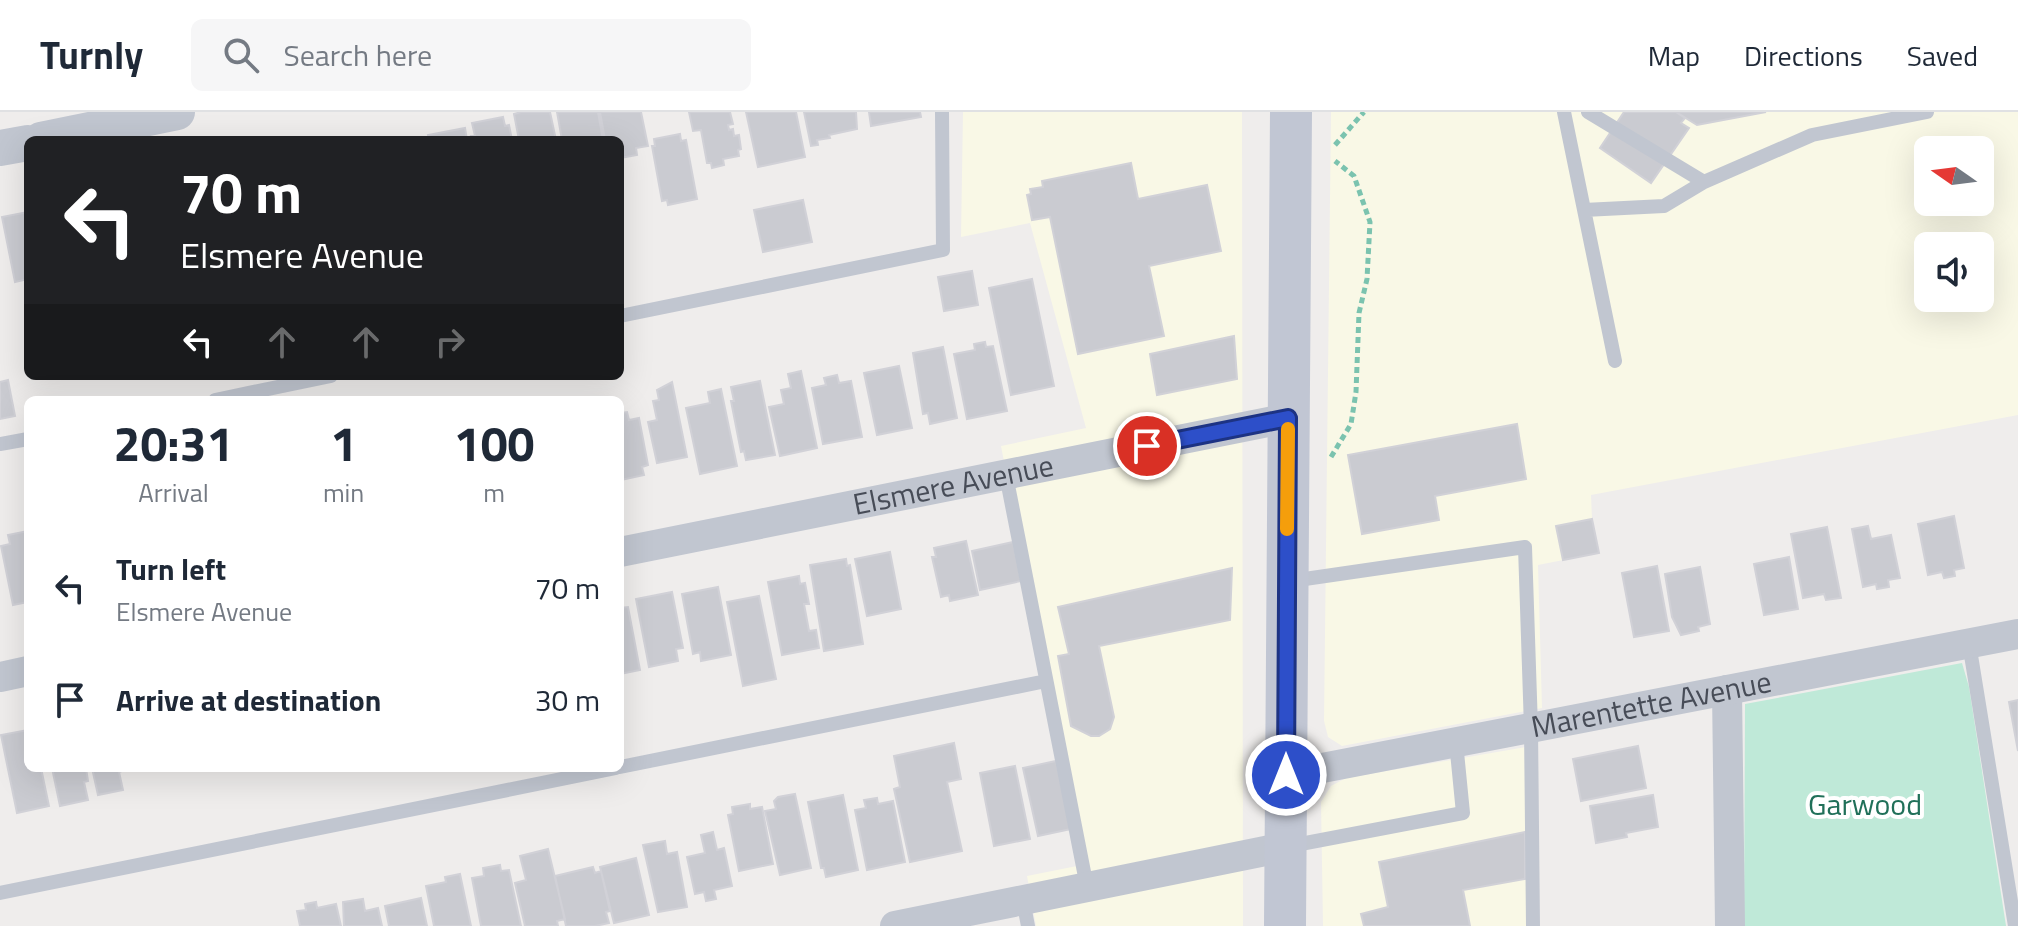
<!DOCTYPE html>
<html lang="en">
<head>
<meta charset="utf-8">
<style>
	:root { --surface:#fff; --page:#f6f6f7; --text:#1f2937; --muted:#747a83; --line:#e0e1e3 }
	body { margin:0; font-family:"Titillium Web",sans-serif; background:var(--page); color:var(--text); height:100vh; display:flex; flex-direction:column; font-size:30px; white-space:nowrap }
	* { box-sizing:border-box; margin:0 }
	p { font-size:26px; color:var(--muted) }
	.icon { flex:none; width:44px; height:44px; fill:none; stroke:currentColor; stroke-width:2; stroke-linecap:round; stroke-linejoin:round }
	.map { position:relative; flex:1; overflow:hidden }
	.details { position:absolute; left:24px; top:284px; width:600px; height:376px; display:flex; flex-direction:column; background:var(--surface); border-radius:12px; box-shadow:0 8px 32px #0002 }
	.details>* { flex:none }
	.banner { position:absolute; left:24px; top:24px; width:600px; height:244px; border-radius:12px; box-shadow:0 8px 32px #0002; background:#202124; color:#fff; overflow:hidden }
	.needle { width:52px; rotate:284deg }
	.buttons { position:absolute; left:1914px; top:24px; display:grid; gap:16px }
	.buttons a { display:grid; place-items:center; width:80px; height:80px; border-radius:12px; background:var(--surface); box-shadow:0 8px 32px #0002; font-size:40px }
	.pin { position:absolute; display:grid; place-items:center; width:68px; height:68px; color:#fff; margin:-34px; border:4px solid #fff; border-radius:50%; box-shadow:0 2px 8px #0007 }
	.me { position:absolute; width:88px; margin:-44px; rotate:0deg; stroke-linejoin:round; filter:drop-shadow(0 0 6px #0008) }
	.turn { display:flex; align-items:center; gap:28px; height:168px; padding:0 24px; font-size:36px }
	.turn .icon { width:104px; height:104px; stroke-width:2.5 }
	.turn b { display:block; font-size:56px; line-height:68px }
	.lanes { display:flex; align-items:center; height:76px; padding:0 24px; background:#0003; justify-content:center; gap:40px; direction:ltr }
	.lanes .off { opacity:.35 }
	.eta { display:flex; justify-content:space-evenly; align-items:center; height:136px; text-align:center }
	.eta b { font-size:48px; font-weight:700; line-height:56px }
	ul { padding:0; list-style:none }
	li { display:flex; align-items:center; gap:24px; height:112px; padding:0 24px }
	li div { flex:1 }
	li b { display:block; font-size:30px }
	li em { font-style:normal }
	header { display:flex; align-items:center; gap:48px; box-sizing:border-box; height:112px; padding:0 40px; background:var(--surface); border-bottom:2px solid var(--line) }
	header strong { font-size:38px }
	nav { display:flex; gap:44px; margin-inline-start:auto; font-size:28px }
	.search { width:560px; height:72px; background:var(--page); display:flex; align-items:center; gap:20px; box-sizing:border-box; padding:0 28px; border-radius:12px; color:var(--muted); font-size:30px }
	.map>svg:first-child { display:block }
	.commercial { fill:#f9f8e6; fill-rule:evenodd }
	.green { fill:#bfe9d8 }
	.building { fill:#cacbd1; stroke:#d1d1d7; stroke-width:2 }
	.lines { fill:none; stroke-linecap:round; stroke-linejoin:round }
	.path { stroke:#7bc3af; stroke-width:5; stroke-dasharray:6 4; stroke-linecap:butt }
	.service { stroke:#c1c6d0; stroke-width:14 }
	.minor { stroke:#c1c6d0; stroke-width:30 }
	.tertiary { stroke:#c1c6d0; stroke-width:36 }
	.secondary { stroke:#c1c6d3; stroke-width:42 }
	.route-casing { stroke:#1d3383; stroke-width:20 }
	.route { stroke:#2d4fc9; stroke-width:14 }
	.slow { stroke:#f59e0b; stroke-width:14 }
	.labels { text-anchor:middle; stroke-width:8; stroke-linejoin:round; paint-order:stroke }
	.street-label { font-size:30px; fill:#474c57; stroke:#fff }
	.park-label { font-size:30px; fill:#207059; stroke:#fff }
</style>
</head>
<body>
<header>
<strong>Turnly</strong>
<div class="search"><svg class="icon" aria-label="search" viewBox="0 0 24 24"><circle cx="10" cy="10" r="6"/><path d="M15 15l6 6"/></svg>Search here</div>
<nav><a>Map</a><a>Directions</a><a>Saved</a></nav>
</header>
<div class="map">
<svg width="2018" height="814" viewBox="0 0 2018 814">
	<rect width="100%" height="100%" fill="#efedec"/>
	<path class="commercial" d="M963,0h279l1,814h-207l-9,-50 55,-11 -81,-419 85,-18 -56,-205 -69,14z
		M1331,0h687v303l-427,80 1,24 7,34 -61,12 4,143 -200,38 -14,-9 -4,-16zM1928,38h52v52h-52zM1928,134h52v52h-52z
		M1538,633l-3,18 2,163h-214l-2,-124 10,-16 15,-8z"/>
	<path class="green" d="M1962,551l7,24 37,239h-262l1,-222z"/>
	<path class="building" d="M521,0h29l6,28h-37l-5,-26z
		M557,0h41l5,28h-41z
		M600,0h41l7,34 -12,2 1,7 -17,3v-18h-15z
		M689,0h41l3,12 -5,1 1,5 4,-1 1,7 5,-1 2,14 -3,1 1,6 -16,3 1,6 -12,3 -1,-5h-4l-6,-33 -8,1z
		M746,0h50l9,45 -47,10z
		M804,0h52l1,17 -28,6 1,3 -13,2 1,5 -7,1z
		M869,0h51l1,5 -50,9z
		M1624,0h52l9,6 -4,5 8,5 -38,55 -51,-35z
		M1676,0h90l-69,13z
		M503,5l2,9 4,-1 3,15h-40l-1,-4h4l-3,-13z
		M465,16l2,12h-38l-1,-5z
		M680,22l1,7 5,-1 11,59 -29,6 -1,-5 -5,1 -10,-55h3l-1,-7z
		M1131,51l7,36 69,-14 14,66 -72,15 15,70 -86,18 -28,-137 -18,3 -5,-25 4,-1 -1,-5 13,-2 -1,-6z
		M803,88l9,42 -49,10 -9,-42z
		M28,100v67l-13,3 -13,-65z
		M972,159l6,34 -34,6 -6,-34z
		M1032,167l22,107 -43,9 -22,-107z
		M1234,224l3,43 -80,16 -7,-41z
		M985,230l1,5 7,-1 14,65 -40,8 -13,-65 21,-4 -1,-6z
		M943,235l14,71 -27,6 -2,-11 -5,1 -10,-61z
		M899,254l13,62 -35,7 -13,-62z
		M801,259l16,77 -37,8 -11,-49 15,-3 -3,-14 10,-2 -3,-14z
		M837,263l2,8 12,-2 11,56 -39,7 -11,-56 14,-3 -2,-7z
		M8,268l7,36 -15,3v-37z
		M760,269l15,74 -29,5 -2,-9 -3,1 -10,-51h3l-3,-14z
		M672,270l15,75 -30,6 -9,-41 9,-2 -4,-19 6,-1 -2,-10z
		M721,277l16,77 -37,8 -14,-66 24,-5 -2,-11z
		M627,300l2,8 10,-2 9,47 -6,2 2,8 -23,5 -1,-67z
		M1517,312l9,55 -91,17 4,24 -77,14 -14,-79z
		M1954,404l10,52 -10,2 1,6 -11,2 -2,-6 -14,3 -10,-51z
		M1592,407l7,34 -36,7 -7,-34z
		M1868,414l3,13 20,-4 9,43 -12,2 1,7 -12,2 -1,-5 -13,3 -11,-58z
		M1827,415l14,71 -15,2 -2,-6 -21,4 -12,-64z
		M28,419v71l-15,3 -12,-59 9,-2 -2,-9z
		M966,429l12,54 -28,6 -1,-6 -8,2 -9,-40h4l-2,-9z
		M1013,430l8,39 -41,9 -8,-39z
		M890,440l11,57 -34,7 -12,-57z
		M1789,445l9,52 -34,6 -10,-51z
		M846,447l1,7 3,-1 13,79 -39,7 -14,-86z
		M1657,454l12,65 -35,6 -12,-64z
		M1700,455l10,57 -12,3 1,4 -18,4 -9,-18 -7,-43z
		M1232,456l-2,52 -131,26 15,71 -4,12 -11,7h-8l-20,-10 -13,-70 11,-2 -11,-47z
		M799,464l1,8 5,-1 4,21h-5l5,27 7,-1 3,18 -37,7 -14,-73z
		M718,475l13,68 -30,6 -1,-9 -7,2 -11,-60z
		M672,480l11,56 -7,1 2,12 -29,6 -13,-68z
		M759,484l17,83 -33,7 -16,-84z
		M628,495l12,63 -20,4v-66z
		M2018,588v51l-9,-49z
		M28,618v38h13l8,38 -32,7 -16,-78z
		M954,631l7,36 -14,3 15,69 -52,11 -16,-73 6,-2 -6,-31z
		M1638,634l8,42 -65,13 -8,-42z
		M1056,649l15,68 -33,7 -15,-68z
		M1015,654l15,73 -36,7 -14,-73z
		M52,656h34l2,13 -4,1 4,18 -28,6z
		M92,656h38l-11,4 4,18 -25,5z
		M795,682l16,74 -31,7 -15,-64 11,-2 -2,-8 4,-4z
		M843,683l15,75 -32,7 -2,-9h-3l-13,-66z
		M1653,683l5,32 -32,6 1,4 -31,6 -6,-37z
		M877,686l1,6 15,-3 12,61 -38,8 -12,-60 11,-2 -2,-8z
		M750,692v5l12,-2 11,57 -34,7 -11,-56 5,-1 -1,-7z
		M713,720l4,18 7,-2 8,38 -18,4 2,9 -10,2 -2,-9 -9,2 -8,-37 18,-4 -4,-18z
		M1525,720v47l-62,11 7,36h-106l-3,-12 27,-7 -9,-45z
		M665,729l2,13 10,-2 10,55 -29,5 -15,-67z
		M548,737l17,70 -8,2 1,5h-33l-10,-43 11,-3 -6,-24z
		M636,746l13,57 -35,8 -14,-56z
		M500,753l1,6 8,-1 12,56h-40l-9,-48 12,-2 -1,-8z
		M593,755l2,6 6,-2 9,40 -4,1 3,11 -14,3h-29l-11,-50z
		M460,762l11,52h-37l-8,-40 20,-4 -1,-5z
		M421,786l6,28h-38l-4,-20z
		M363,787l2,12 13,-3 4,18h-38l-1,-24z
		M316,790l1,6 19,-4 5,22h-41l-3,-15 9,-1 -1,-6z"/>
	<g class="lines">
		<path class="path" d="M1335,33l29,-33
			M1331,345l20,-33 5,-32 3,-79 8,-34 3,-57 -16,-46 -19,-15"/>
		<path class="service" d="M1564,0l51,249
			M1588,0l116,70
			M1584,98l80,-4 40,-24 108,-47 115,-23
			M620,204l323,-66 -1,-138
			M215,288l116,-24
			M0,332l28,-5
			M1006,363l81,412
			M1291,469l234,-34 6,181 2,198
			M1969,531l46,283
			M620,655l426,-86
			M1290,734l173,-33 -7,-71
			M0,781l616,-125
			M1023,788l5,26"/>
		<g class="minor">
			<path id="s1" d="M620,440l668,-134"/>
			<path d="M0,565l28,-6"/>
			<path d="M1727,578l3,236"/>
			<path id="s2" d="M1286,663l732,-141"/>
			<path d="M895,814l390,-79"/>
		</g>
		<path class="tertiary" d="M41,28l136,-28
			M0,36l28,-5"/>
		<path class="secondary" d="M1285,814l6,-814"/>
	</g>
	<g class="lines">
		<g class="route-casing">
			<path id="route" d="M1147,334l141,-28 -2,357"/>
		</g>
		<use href="#route" class="route"/>
		<path class="slow" d="M1287,417l1,-100"/>
	</g>
	<g class="labels">
		<g class="street-label">
			<text dy="10" stroke="none"><textPath href="#s1" startOffset="340">Elsmere Avenue</textPath></text>
			<text dy="10" stroke="none"><textPath href="#s2" startOffset="372">Marentette Avenue</textPath></text>
		</g>
		<g class="park-label">
			<text x="1865" y="703">Garwood</text>
		</g>
	</g>
</svg>
<div class="buttons">
<a><svg class="needle" viewBox="-14 -14 28 28"><path d="M0-13l5 13h-10z" fill="#e53935"/><path d="M0 13l5-13h-10z" fill="#747a83"/></svg></a>
<a><svg class="icon" aria-label="sound" viewBox="0 0 24 24"><path d="M4 9h4l5-4v14l-5-4H4zM17 9q2 3 0 6"/></svg></a>
</div>
<div class="pin" style="left:1147px;top:334px;background:#d93025"><svg class="icon" aria-label="arrive" viewBox="0 0 24 24"><path d="M6 21V4h12l-3 4 3 4H6"/></svg></div>
<svg class="me" style="left:1286px;top:663px" viewBox="-20 -20 40 40"><circle r="17" fill="#2d4fc9" stroke="#fff" stroke-width="3"/><path d="M0-11L8 9 0 5-8 9z" fill="#fff"/></svg>
<div class="banner">
<div class="turn"><svg class="icon" aria-label="left" viewBox="0 0 24 24"><path d="M17 20v-9H6M10 6l-5 5 5 5"/></svg><div><b>70 m</b>Elsmere Avenue</div></div>
<div class="lanes"><svg class="icon" aria-label="left" viewBox="0 0 24 24"><path d="M17 20v-9H6M10 6l-5 5 5 5"/></svg><svg class="icon off" aria-label="ahead" viewBox="0 0 24 24"><path d="M12 20V5M6 11l6-6 6 6"/></svg><svg class="icon off" aria-label="ahead" viewBox="0 0 24 24"><path d="M12 20V5M6 11l6-6 6 6"/></svg><svg class="icon off" aria-label="right" viewBox="0 0 24 24"><path d="M7 20v-9h11M14 6l5 5-5 5"/></svg></div>
</div>
<section class="details">
<div class="eta">
<div><b>20:31</b><p>Arrival</p></div>
<div><b>1</b><p>min</p></div>
<div><b>100</b><p>m</p></div>
</div>
<ul>
<li><svg class="icon" aria-label="left" viewBox="0 0 24 24"><path d="M17 20v-9H6M10 6l-5 5 5 5"/></svg><div><b>Turn left</b><p>Elsmere Avenue</p></div><em>70 m</em></li>
<li><svg class="icon" aria-label="arrive" viewBox="0 0 24 24"><path d="M6 21V4h12l-3 4 3 4H6"/></svg><div><b>Arrive at destination</b></div><em>30 m</em></li>
</ul>
</section>
</div>
</body>
</html>
